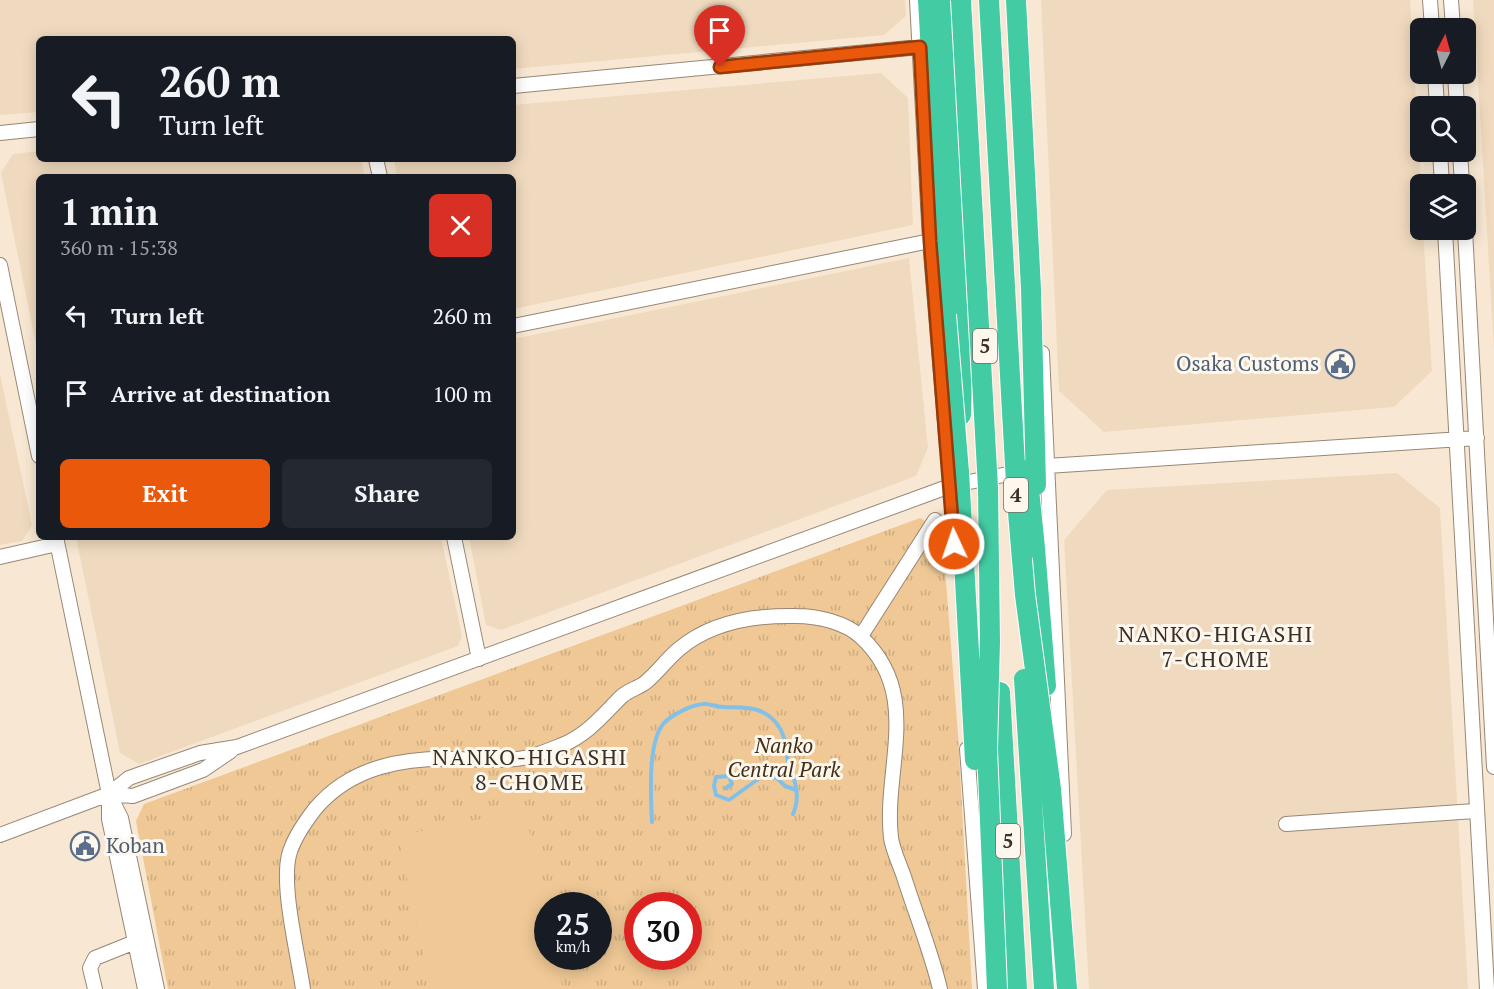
<!DOCTYPE html>
<html lang="en">
<head>
<meta charset="utf-8">
<style>
	:root { --surface:#171b24; --page:#242831; --text:#f1f3f6; --muted:#9ea1a6; --accent:#ea580c }
	body { margin:0; font-family:"PT Serif",serif; background:var(--page); color:var(--text); height:100vh; display:flex; flex-direction:column; font-size:22px; white-space:nowrap }
	* { box-sizing:border-box; margin:0 }
	p { font-size:20px; color:var(--muted) }
	.icon { flex:none; width:33px; height:33px; fill:none; stroke:currentColor; stroke-width:2; stroke-linecap:round; stroke-linejoin:round }
	.map { position:relative; flex:1; overflow:hidden }
	.panel { position:absolute; left:36px; top:174px; width:480px; height:366px; display:flex; flex-direction:column; background:var(--surface); border-radius:9px; box-shadow:0 3px 15px #0003 }
	.panel>* { flex:none }
	.guide { position:absolute; left:36px; top:36px; width:480px; height:126px; border-radius:9px; box-shadow:0 3px 15px #0003; background:#171b24; color:var(--text); overflow:hidden }
	.needle { width:39px; rotate:6deg }
	.controls { position:absolute; left:1410px; top:18px; display:grid; gap:12px }
	.controls a { display:grid; place-items:center; width:66px; height:66px; border-radius:9px; background:var(--surface); box-shadow:0 3px 15px #0003; font-size:30px }
	.speed { position:absolute; left:534px; top:892px; display:flex; gap:12px; font-size:30px; font-weight:700; text-align:center }
	.speed>* { display:grid; place-content:center; width:78px; height:78px; border-radius:50%; background:var(--surface); box-shadow:0 3px 15px #0003; line-height:1 }
	.speed small { font-size:15px; font-weight:400 }
	.speed .limit { border:9px solid #d22; background:#fff; color:#111 }
	.pin { position:absolute; display:grid; place-items:center; width:51px; height:51px; color:#fff; margin:-62px -26px; border-radius:50% 50% 50% 0; rotate:-45deg; box-shadow:0 0 6px #0007 }
	.pin .icon { rotate:45deg }
	.me { position:absolute; width:66px; margin:-33px; rotate:357deg; stroke-linejoin:round; filter:drop-shadow(0 0 4px #0008) }
	.turn { display:flex; align-items:center; gap:21px; height:126px; padding:0 24px; font-size:27px }
	.turn .icon { width:78px; height:78px; stroke-width:2.5 }
	.turn b { display:block; font-size:42px; line-height:51px }
	.round { display:grid; place-items:center; flex:none; width:63px; height:63px; border-radius:9px; background:var(--page) }
	.headline { display:flex; align-items:center; justify-content:space-between; height:102px; padding:0 24px }
	h1 { font-size:36px; font-weight:700; line-height:45px }
	.button { display:flex; gap:12px; margin-top:auto; padding:12px 24px }
	.button a { flex:1; height:69px; border-radius:9px; background:var(--accent); color:#fff; font-size:24px; font-weight:700; line-height:69px; text-align:center }
	.button a+a { background:var(--page); color:var(--text) }
	ul { padding:0; list-style:none }
	li { display:flex; align-items:center; gap:18px; height:78px; padding:0 24px }
	li div { flex:1 }
	li b { display:block; font-size:22px }
	li em { font-style:normal }
	.map>svg:first-child { display:block }
	.built { fill:#f0dabf }
	.grass { fill:url(#grass-tufts); fill-rule:evenodd }
	.pitch { fill:#efc895 }
	.lines { fill:none; stroke-linecap:round; stroke-linejoin:round }
	.stream { stroke:#80c0eb; stroke-width:4 }
	.minor-casing { stroke:#978774; stroke-width:16 }
	.highway-casing { stroke:#fff; stroke-width:22 }
	.minor { stroke:#fff; stroke-width:14 }
	.highway { stroke:#43cca4; stroke-width:20 }
	.highway-bridge-casing { stroke:#fff; stroke-width:22; stroke-linecap:butt }
	.highway-bridge { stroke:#43cca4; stroke-width:20 }
	.route-casing { stroke:#983908; stroke-width:15 }
	.route { stroke:#ea580c; stroke-width:10 }
	.labels { text-anchor:middle; stroke-width:6; stroke-linejoin:round; paint-order:stroke }
	.shield { fill:#fdf7ee; stroke:#736d65; stroke-width:1.5 }
	.shield-label { font-size:20px; font-weight:bold; fill:#38322a }
	.service-label { font-size:21px; fill:#4e5e75; stroke:#fdf7ee; text-anchor:end }
	.park-label { font-size:21px; font-style:italic; fill:#422f15; stroke:#fdf7ee }
	.neighbourhood-label { font-size:22px; letter-spacing:1.5px; fill:#38322a; stroke:#fdf7ee }
</style>
</head>
<body>
<div class="map">
<svg width="1494" height="989" viewBox="0 0 1494 989">
	<defs>
		<pattern id="grass-tufts" width="24" height="20" patternUnits="userSpaceOnUse" patternTransform="scale(1.5)"><rect width="24" height="20" fill="#efc895"/><path d="M3 7l-1-3M5 7V3M7 7l1-3M15 17l-1-3M17 17v-4M19 17l1-3" fill="none" stroke="#ceac81"/></pattern>
	</defs>
	<rect width="100%" height="100%" fill="#f8e8d3"/>
	<path class="built" d="M0,0h905l1,16 -22,19 -371,34v-30h-474v73l-39,3z
		M1041,0h369l11,184 -1,46h3l9,141 -38,36 -290,25 -45,-41z
		M1473,0h21v350l-19,-320z
		M881,73l27,25 5,127 -400,84v-132h-116l-3,-18h119v-54z
		M39,151v8h322l4,18h-326v182l-38,-186 12,-19z
		M909,258l19,190 -12,28 -415,154 -15,-5 -17,-88h44v-198z
		M0,374l32,151 -10,16 -22,4z
		M1397,473l43,35 28,481h-379l-25,-449 43,-50z
		M76,537h365l21,99 -4,10 -319,118 -19,-11z"/>
	<path class="grass" d="M920,518l22,13 16,203 14,255h-804l-32,-168 8,-17zM548,906h50v51h-50zM638,906h50v51h-50z"/>
	<path class="pitch" d="M525,810l22,106 1,41h8l7,32h-132l-33,-153z"/>
	<g class="lines">
		<path class="stream" d="M726,788l6,-4 -3,-8 -13,1 -2,9 2,9 13,5 32,-23 16,1 8,8 11,4
			M652,822c-1,-24 -5,-80 12,-99 9,-9 29,-19 41,-19 6,0 12,3 18,3 21,1 39,-2 54,17 12,15 7,31 14,47 6,14 9,28 2,43"/>
		<g class="minor-casing">
			<path id="minor" d="M917,0l13,241 17,206
				M1430,0l2,28
				M1451,0l2,28
				M1435,74l2,32
				M1455,74l2,32
				M513,86l407,-39
				M0,133l39,-4
				M1440,152l2,32
				M1460,152l2,32
				M376,159l4,18
				M1445,230l42,759
				M1465,230l29,537
				M0,265l39,191
				M513,326l417,-85
				M1042,353l22,481
				M56,537l53,257v25l36,170
				M454,537l25,122
				M0,557l57,-13
				M861,636l74,-116
				M967,749l18,240
				M109,794l24,2 70,-26 28,-19
				M111,798l10,20 36,171
				M1286,824l189,-13
				M0,835l109,-41 20,-16 71,-25 37,-6 713,-261 97,-20 430,-28
				M95,989l-5,-21 5,-10 40,-16
				M303,989c-5,-35 -22,-102 -14,-134 4,-16 16,-33 26,-46 36,-43 90,-52 144,-50 23,0 48,3 70,-2 11,-3 23,-8 33,-12 25,-10 41,-30 59,-48 7,-7 18,-9 25,-15 12,-10 21,-23 33,-33 32,-27 77,-34 117,-33 21,0 49,6 65,21 62,57 22,131 30,201 2,13 9,27 13,39 12,38 27,74 36,112"/>
		</g>
		<g class="highway-casing">
			<path id="highway" d="M928,0l18,315
				M944,0l20,314 -3,101
				M1035,548l11,138
				M1000,692l17,297"/>
		</g>
		<use href="#minor" class="minor"/>
		<use href="#highway" class="highway"/>
		<g class="highway-bridge-casing">
			<path id="highway-bridge" d="M961,0l27,488 2,154 -3,107 10,240
				M989,0l28,501 8,94 26,194 16,200
				M1016,0l15,289 5,196
				M946,315l13,157 16,288
				M1027,470l8,78
				M1024,679l20,310"/>
		</g>
		<use href="#highway-bridge" class="highway-bridge"/>
	</g>
	<g class="lines">
		<g class="route-casing">
			<path id="route" d="M720,67l200,-20 10,194 24,303"/>
		</g>
		<use href="#route" class="route"/>
	</g>
	<defs>
		<g id="civic-ring" transform="scale(1.5)"><circle r="9.5" fill="#fdf7ee" stroke="#5c6f8a" stroke-width="1.5"/><path d="M-.6-6.5H3V-4.5H.6V-3L4-1V1h2V6H-6V1h2V-1L-.6-3ZM-1.2 2.5V6h2.4V2.5Z" fill="#5c6f8a"/></g>
	</defs>
	<g fill-rule="evenodd">
		<use href="#civic-ring" x="1340" y="364"/>
		<use href="#civic-ring" x="85" y="846"/>
	</g>
	<g class="labels">
		<g class="shield">
			<rect x="973" y="329" width="24" height="34" rx="4.5"/>
			<rect x="1004" y="478" width="24" height="34" rx="4.5"/>
			<rect x="996" y="824" width="24" height="34" rx="4.5"/>
		</g>
		<g class="shield-label">
			<text x="985" y="353">5</text>
			<text x="1016" y="502">4</text>
			<text x="1008" y="848">5</text>
		</g>
		<g class="service-label">
			<text x="1319" y="371">Osaka Customs</text>
			<text x="106" y="853" text-anchor="start">Koban</text>
		</g>
		<g class="park-label">
			<text x="784" y="753">Nanko<tspan x="784" dy="24">Central Park</tspan></text>
		</g>
		<g class="neighbourhood-label">
			<text x="1216" y="642">NANKO-HIGASHI<tspan x="1216" dy="25">7-CHOME</tspan></text>
			<text x="530" y="765">NANKO-HIGASHI<tspan x="530" dy="25">8-CHOME</tspan></text>
		</g>
	</g>
</svg>
<div class="controls">
<a><svg class="needle" viewBox="-14 -14 28 28"><path d="M0-13l5 13h-10z" fill="#e53935"/><path d="M0 13l5-13h-10z" fill="#9ea1a6"/></svg></a>
<a><svg class="icon" aria-label="search" viewBox="0 0 24 24"><circle cx="10" cy="10" r="6"/><path d="M15 15l6 6"/></svg></a>
<a><svg class="icon" aria-label="layers" viewBox="0 0 24 24"><path d="M12 4l9 5-9 5-9-5zM3 14l9 5 9-5"/></svg></a>
</div>
<div class="speed"><div>25<small>km/h</small></div><div class="limit">30</div></div>
<div class="pin" style="left:720px;top:67px;background:#d93025"><svg class="icon" aria-label="arrive" viewBox="0 0 24 24"><path d="M6 21V4h12l-3 4 3 4H6"/></svg></div>
<svg class="me" style="left:954px;top:544px" viewBox="-20 -20 40 40"><circle r="17" fill="#ea580c" stroke="#fff" stroke-width="3"/><path d="M0-11L8 9 0 5-8 9z" fill="#fff"/></svg>
<div class="guide">
<div class="turn"><svg class="icon" aria-label="left" viewBox="0 0 24 24"><path d="M17 20v-9H6M10 6l-5 5 5 5"/></svg><div><b>260 m</b>Turn left</div></div>
</div>
<section class="panel">
<div class="headline"><div><h1>1 min</h1><p>360 m · 15:38</p></div><a class="round" style="background:#d93025;color:#fff"><svg class="icon" aria-label="close" viewBox="0 0 24 24"><path d="M6 6l12 12M18 6L6 18"/></svg></a></div>
<ul>
<li><svg class="icon" aria-label="left" viewBox="0 0 24 24"><path d="M17 20v-9H6M10 6l-5 5 5 5"/></svg><div><b>Turn left</b></div><em>260 m</em></li>
<li><svg class="icon" aria-label="arrive" viewBox="0 0 24 24"><path d="M6 21V4h12l-3 4 3 4H6"/></svg><div><b>Arrive at destination</b></div><em>100 m</em></li>
</ul>
<div class="button"><a>Exit</a><a>Share</a></div>
</section>
</div>
</body>
</html>
